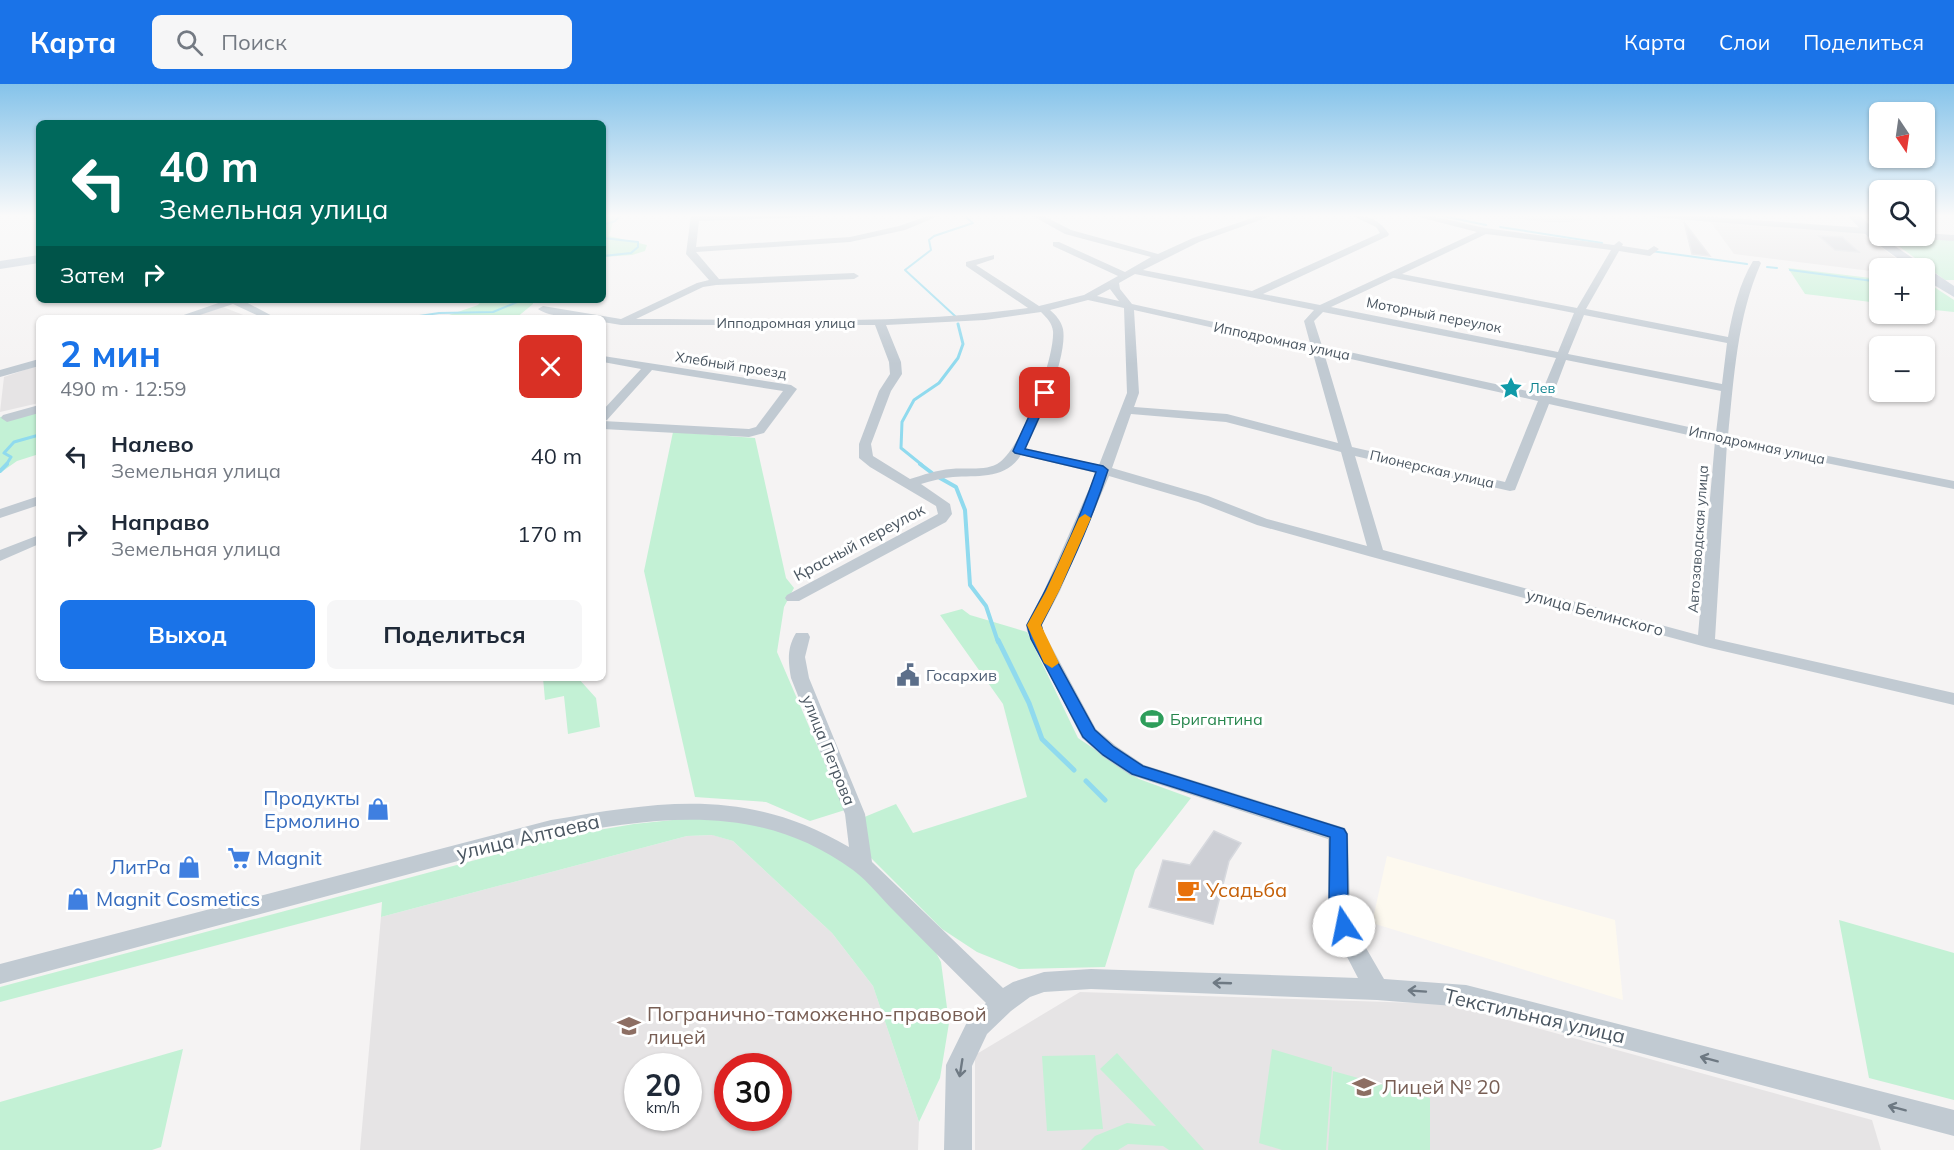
<!DOCTYPE html>
<html lang="ru">
<head>
<meta charset="utf-8">
<style>
	:root { --surface:#fff; --page:#f6f6f7; --text:#1f2937; --muted:#747a83; --accent:#1a73e8 }
	body { margin:0; font-family:Mulish,sans-serif; background:var(--page); color:var(--text); height:100vh; display:flex; flex-direction:column; font-size:22px; white-space:nowrap }
	* { box-sizing:border-box; margin:0 }
	p { font-size:20px; color:var(--muted) }
	.icon { flex:none; width:33px; height:33px; fill:none; stroke:currentColor; stroke-width:2; stroke-linecap:round; stroke-linejoin:round }
	.map { position:relative; flex:1; overflow:hidden }
	.drawer { position:absolute; left:36px; top:231px; width:570px; height:366px; display:flex; flex-direction:column; background:var(--surface); border-radius:9px; box-shadow:0 2px 4px #0004 }
	.drawer>* { flex:none }
	.top-card { position:absolute; left:36px; top:36px; width:570px; height:183px; border-radius:9px; box-shadow:0 2px 4px #0004; background:#00695c; color:#fff; overflow:hidden }
	.needle { width:39px; rotate:167deg }
	.fabs { position:absolute; left:1869px; top:18px; display:grid; gap:12px }
	.fabs a { display:grid; place-items:center; width:66px; height:66px; border-radius:9px; background:var(--surface); box-shadow:0 2px 4px #0004; font-size:30px }
	.speed { position:absolute; left:624px; top:969px; display:flex; gap:12px; font-size:30px; font-weight:700; text-align:center }
	.speed>* { display:grid; place-content:center; width:78px; height:78px; border-radius:50%; background:var(--surface); box-shadow:0 2px 4px #0004; line-height:1 }
	.speed small { font-size:15px; font-weight:400 }
	.speed .limit { border:9px solid #d22; background:#fff; color:#111 }
	.pin { position:absolute; display:grid; place-items:center; width:51px; height:51px; color:#fff; margin:-26px; border-radius:12px; box-shadow:0 3px 9px #0006 }
	.me { position:absolute; width:66px; margin:-33px; rotate:349deg; stroke-linejoin:round; filter:drop-shadow(0 0 4px #0008) }
	.turn { display:flex; align-items:center; gap:21px; height:126px; padding:0 24px; font-size:27px }
	.turn .icon { width:78px; height:78px; stroke-width:2.5 }
	.turn b { display:block; font-size:42px; line-height:51px }
	.then { display:flex; align-items:center; height:57px; padding:0 24px; background:#0003; gap:12px; font-size:22px }
	.round { display:grid; place-items:center; flex:none; width:63px; height:63px; border-radius:9px; background:var(--page) }
	.overview { display:flex; align-items:center; justify-content:space-between; height:102px; padding:0 24px }
	h1 { font-size:36px; font-weight:700; line-height:45px; color:var(--accent) }
	.cta { display:flex; gap:12px; margin-top:auto; padding:12px 24px }
	.cta a { flex:1; height:69px; border-radius:9px; background:var(--accent); color:#fff; font-size:24px; font-weight:700; line-height:69px; text-align:center }
	.cta a+a { background:var(--page); color:var(--text) }
	ul { padding:0; list-style:none }
	li { display:flex; align-items:center; gap:18px; height:78px; padding:0 24px }
	li div { flex:1 }
	li b { display:block; font-size:22px }
	li em { font-style:normal }
	header { display:flex; align-items:center; gap:36px; box-sizing:border-box; height:84px; padding:0 30px; background:var(--accent); color:#fff }
	header strong { font-size:28px }
	nav { display:flex; gap:33px; margin-inline-start:auto; font-size:21px }
	.search { width:420px; height:54px; background:var(--page); display:flex; align-items:center; gap:15px; box-sizing:border-box; padding:0 21px; border-radius:9px; color:var(--muted); font-size:22px }
	.map>svg:first-child { display:block }
	.commercial { fill:#fdf9ef }
	.education { fill:#e6e4e5; fill-rule:evenodd }
	.green { fill:#c3f1d5 }
	.lines { fill:none; stroke-linecap:round; stroke-linejoin:round }
	.stream-far3 { stroke:#90daee; stroke-width:2 }
	.stream-far2 { stroke:#90daee; stroke-width:3 }
	.stream-far1 { stroke:#90daee; stroke-width:4 }
	.stream { stroke:#90daee; stroke-width:5 }
	.building { fill:#cdcfd5; stroke:#d7d9de; stroke-width:1.5 }
	.street { fill:#c1cad2; fill-rule:evenodd }
	.secondary { fill:#c1cbd6; fill-rule:evenodd }
	.oneway { stroke:#6e7983 }
	.route { fill:#1a73e8; stroke:#114b97; stroke-width:1.5 }
	.slow { fill:#f59e0b }
	.labels { text-anchor:middle; stroke-width:6; stroke-linejoin:round; paint-order:stroke }
	.far-street-label { font-size:14px; fill:#4a5661; stroke:#fff }
	.far-culture-label { font-size:14px; fill:#0d838f; stroke:#fff; text-anchor:start }
	.street-label { font-size:16px; fill:#4a5661; stroke:#fff }
	.service-label { font-size:16px; fill:#4e5e75; stroke:#fff; text-anchor:start }
	.leisure-label { font-size:16px; fill:#27864d; stroke:#fff; text-anchor:start }
	.near-shop-label { font-size:20px; fill:#366cbe; stroke:#fff; text-anchor:end }
	.near-street-label { font-size:20px; fill:#4a5661; stroke:#fff }
	.near-food-label { font-size:20px; fill:#c56008; stroke:#fff; text-anchor:start }
	.near-education-label { font-size:20px; fill:#785e54; stroke:#fff; text-anchor:start }
</style>
</head>
<body>
<header>
<strong>Карта</strong>
<div class="search"><svg class="icon" aria-label="search" viewBox="0 0 24 24"><circle cx="10" cy="10" r="6"/><path d="M15 15l6 6"/></svg>Поиск</div>
<nav><a>Карта</a><a>Слои</a><a>Поделиться</a></nav>
</header>
<div class="map">
<svg width="1954" height="1066" viewBox="0 0 1954 1066">
	<rect width="100%" height="100%" fill="#f5f3f3"/>
	<path class="commercial" d="M1387,772l228,64 8,80 -251,-77z"/>
	<path class="education" d="M1477,131h103l3,5 -23,3z
		M1710,137l152,12 47,35h-29l-1,4 -145,-18z
		M223,223l28,11h-62z
		M39,281v38l-39,9 4,-35z
		M713,751l20,6 99,92 41,53 46,136 -1,28h-558l21,-233 306,-81zM638,982h50v52h-50zM728,982h50v52h-50z
		M1080,908l369,12 423,116 9,30h-906v-95z"/>
	<path class="green" d="M603,131h12l-6,21 38,9 -2,6 -13,4 -29,2z
		M1885,152l69,3v41h-9z
		M1788,184l91,11v24l-74,-9z
		M1925,200l6,1 23,15v12l-29,-3z
		M482,216h51v4l-17,14 -67,-3 29,-10z
		M39,324v46l-22,7 -17,12v-56z
		M673,348l82,6 31,140 8,10 -10,19 -7,45 68,158 -35,11 -44,-19 -71,-5 -51,-226z
		M962,525l8,6 57,17 51,106 61,41 52,19 -56,72 -30,97 -86,2 -42,-17 -35,-23 -75,-75 -5,-36 34,-14 17,29 114,-36 -24,-93 -63,-89z
		M543,594h35l18,20 4,29 -32,7 -4,-38 -19,4z
		M692,734l60,3 37,11 63,32 73,68 16,30 8,61 -9,55 -21,44 -46,-136 -41,-53 -99,-92 -21,-6 -25,1 -306,81 1,-15 -382,100v-15l569,-152 65,-11z
		M1839,836l115,33v147l-85,-22z
		M183,965l-22,98 -9,3h-152v-48z
		M1272,965l60,18 -6,83h-44l-23,-7z
		M1117,969l87,97h-35l-6,-4 -35,-2 -10,6h-37l14,-14 32,-13 29,3 -56,-57z
		M1095,971l8,74 -56,2 -5,-75z
		M1333,987l97,27v52h-102z"/>
	<g class="lines">
		<path class="stream-far3" d="M1437,131l49,10
			M603,141l12,-4 6,-6
			M1500,143l102,16
			M603,154l35,4v5l-7,6 -28,3
			M1651,167l96,13
			M1767,183l10,1
			M1790,186l90,12
			M955,232l-50,-46 26,-20 -2,-10 5,-4 39,-13 -10,-8
			M406,234l33,-5 54,-1 29,-12"/>
		<path class="stream-far2" d="M6,381l5,-8 -7,-4 10,-11 25,-7
			M922,381l-21,-17 1,-26 12,-22 25,-17 19,-25 5,-14 -5,-20"/>
		<path class="stream-far1" d="M920,380l12,9
			M0,387l7,-7
			M940,394l16,9 9,23 5,75 16,21 12,36"/>
		<path class="stream" d="M998,556l31,63 13,36 32,31
			M1086,697l19,19"/>
	</g>
	<path class="building" d="M1684,138l26,34 -18,-2z
		M1819,152l23,1 17,15 -24,-2z
		M1214,747l27,12 -12,18 -16,63 -64,-17 14,-47 27,5z"/>
	<g class="lines">
		<path class="street" d="M691,131h127l-4,2 -115,4 -3,26 154,-10 49,-11 31,-11h11l-36,15 -55,12 -154,10 23,27 135,-6 5,3 -5,3 -138,6 -13,2 -67,32c130,0 262,7 392,-11l-62,-42v-4l28,-7v4l-18,6 63,41 45,-11 34,-19 -65,-30v-4h6l66,30 26,-15 -86,-23 -34,-19h11l29,15 87,24 35,-16 68,-23h13l-75,27 -56,28 109,21 128,-58 -4,-6 -25,-12c17,0 29,5 38,19l-1,2 -125,58 57,11 157,-73 -66,-17h16l58,13 129,17 5,-4 4,3 -1,2 26,4 6,-4 5,3 -9,7 -31,-5 -33,58 142,28c5,-26 11,-53 25,-76h6l2,2c-24,54 -27,115 -33,173l226,45v8l-227,-46 -12,196 239,54v12l-248,-58 -334,-90 -115,-32 -59,-23 -89,-26 -49,115 -18,34 1,6 53,98 20,17 28,19 201,63 3,6 2,72 16,42 18,31 82,6 488,125v26l-488,-129 -89,-7 -286,-11 -47,3 -14,5 -19,14 -24,23 -15,32v84h-28l2,-85 23,-47 17,-15c-31,-30 -61,-61 -91,-91 -13,-13 -26,-30 -42,-42 -95,-69 -194,-53 -302,-34l-551,148v-20l551,-144c111,-19 196,-33 298,27l-4,-33 -54,-136c-3,-17 -4,-30 5,-45h12l2,4 -5,20 4,21 56,136 7,48 131,126 10,-6 31,-10 47,-3 267,9 -14,-27 -16,-45v-67l-198,-64 -28,-19 -20,-18 -55,-107 -1,-6 18,-34 52,-118 -75,-18c-16,25 -43,20 -68,22 -11,1 -22,4 -32,7l29,20 2,10 -6,8 -147,79h-12l-2,-3 2,-3 151,-81 -2,-8 -66,-39 -11,-9v-14l20,-53 11,-17 -1,-12 -14,-37h-254l-18,-3v-4c-17,0 -51,1 -65,-9l5,-3 78,13 76,-36 12,-3 -23,-26zM1486,150l125,16 -34,58 -175,-34zM1135,190l179,36 -10,11 6,22 -178,-39 -12,-15 -1,-6zM1393,194h1l180,35 -16,39 -227,-45zM1110,205l9,12 -22,-5zM1088,216l36,8 3,85 -28,72 -74,-17c14,-22 43,-93 38,-119 -2,-8 -7,-14 -13,-19zM1134,226l178,40 26,93 -111,-29 -93,-7 5,-14zM1041,228c6,6 11,11 12,19 2,27 -31,115 -53,131 -13,10 -34,5 -49,7 -14,1 -28,6 -41,10l-37,-23 -2,-12 20,-53 11,-17 -1,-12 -15,-37 99,-5zM1323,228l233,46 -15,36 -219,-48 -8,-25zM1584,231l143,28 -5,41 -154,-30zM1324,269l214,48 -33,81 -153,-35zM1566,276l155,31 -5,42 -164,-36zM1549,320l166,37 -17,194 -315,-85 -28,-94 155,35 5,-1zM1131,330l95,8 115,30 26,94 -100,-27 -59,-23 -96,-28z
			M1647,131h39l194,14v6l-229,-18z
			M1924,149l30,2v6l-31,-2 -4,-3h5z
			M227,216h15l34,18h-13l-30,-14 -42,14h-16z
			M603,272l188,29 6,4 -33,44 -15,4 -146,-8v-8l146,8 7,-2 27,-36 -131,-21 -45,50 -4,1v-11l38,-41 -38,-7z
			M39,275v7l-39,11v-7z
			M39,321v8l-32,9 -6,-4 2,-3z
			M39,412v9l-39,13v-9z
			M39,451v9l-39,17v-11z"/>
		<path class="secondary" d="M1847,131h13l20,21 74,50v11l-30,-18v-11h-13l-43,-31z
			M39,171v8l-39,6v-8z"/>
	</g>
	<defs><path id="oneway-shaft" d="M-6 0H5M1.5-3L5.5 0L1.5 3" fill="none" stroke-width="1.6" stroke-linecap="round" stroke-linejoin="round" transform="scale(1.5)"/></defs>
	<g class="oneway">
		<use href="#oneway-shaft" transform="translate(1222 899) rotate(-178)"/>
		<use href="#oneway-shaft" transform="translate(1417 907) rotate(-176)"/>
		<use href="#oneway-shaft" transform="translate(1709 975) rotate(-165)"/>
		<use href="#oneway-shaft" transform="translate(961 984) rotate(99)"/>
		<use href="#oneway-shaft" transform="translate(1897 1024) rotate(-165)"/>
	</g>
	<linearGradient id="sky" x2="0" y2="1"><stop stop-color="#85c3ea"/><stop offset="0.47" stop-color="#fafafa"/><stop offset="1" stop-color="#fafafa" stop-opacity="0"/></linearGradient>
	<rect width="1954" height="280" fill="url(#sky)"/>
	<path class="route" d="M1041,306l9,3 -25,56 78,17 5,4c-17,53 -41,105 -67,155l4,14 50,91 19,17 29,19 201,63 3,5 1,72 6,20 -3,5 -7,3 -7,-3 -8,-25 1,-69 -198,-63 -29,-19 -20,-18 -52,-98 -4,-14c27,-49 51,-101 69,-153l-81,-19 -2,-2z"/>
	<path class="slow" d="M1085,430l6,4 -32,73 -18,34 18,38 -7,5 -8,-5 -17,-38 19,-34 33,-73z"/>
	<defs>
		<g id="sight-bare" transform="scale(1.8)"><path d="M0-6L1.8-2.2L6-1.7L2.9 1.2L3.7 5.4L0 3.3L-3.7 5.4L-2.9 1.2L-6-1.7L-1.8-2.2Z" fill="#0f9aa8" stroke="#fff" stroke-width="2.5" paint-order="stroke"/></g>
		<g id="civic-bare" transform="scale(1.8)"><path d="M-.6-6.5H3V-4.5H.6V-3L4-1V1h2V6H-6V1h2V-1L-.6-3ZM-1.2 2.5V6h2.4V2.5Z" fill="#5c6f8a" stroke="#fff" stroke-width="2.5" paint-order="stroke"/></g>
		<g id="stadium-bare" transform="scale(1.8)"><path d="M0-5a6.5 5 0 1 0 0 10a6.5 5 0 1 0 0-10ZM-3.5-1.8h7v3.6h-7Z" fill="#2e9e5b" stroke="#fff" stroke-width="2.5" paint-order="stroke"/></g>
		<g id="shop-bare" transform="scale(1.8)"><path d="M-5-2.5h2.3a2.7 3.5 0 0 1 5.4 0H5L5.5 6h-11ZM-1.5-2.5h3a1.5 2.3 0 0 0-3 0Z" fill="#3f7fe0" stroke="#fff" stroke-width="2.5" paint-order="stroke"/></g>
		<g id="supermarket-bare" transform="scale(1.8)"><path d="M-6-5.5h2.5l.6 2H6L4.5 2H-2.5L-4.4-4H-6ZM-1.5 3.2a1.3 1.3 0 1 0 .1 0ZM3 3.2a1.3 1.3 0 1 0 .1 0Z" fill="#3f7fe0" stroke="#fff" stroke-width="2.5" paint-order="stroke"/></g>
		<g id="cafe-bare" transform="scale(1.8)"><path d="M-5.5-4.5H6V0H3Q3 3.5 0 3.5H-2.5Q-5.5 3.5-5.5 0ZM3-3.2v2h1.7v-2ZM-6 4.5H4V6H-6Z" fill="#e8710a" stroke="#fff" stroke-width="2.5" paint-order="stroke"/></g>
		<g id="school-bare" transform="scale(1.8)"><path d="M0-5L7-2L0 1L-7-2ZM-4 1L0 2.5L4 1V4Q0 6-4 4Z" fill="#8d6e63" stroke="#fff" stroke-width="2.5" paint-order="stroke"/></g>
	</defs>
	<g fill-rule="evenodd">
		<use href="#sight-bare" x="1511" y="304"/>
		<use href="#civic-bare" x="908" y="591"/>
		<use href="#stadium-bare" x="1152" y="635"/>
		<use href="#shop-bare" x="378" y="725"/>
		<use href="#supermarket-bare" x="239" y="774"/>
		<use href="#shop-bare" x="189" y="783"/>
		<use href="#cafe-bare" x="1188" y="806"/>
		<use href="#shop-bare" x="78" y="815"/>
		<use href="#school-bare" x="629" y="942"/>
		<use href="#school-bare" x="1364" y="1003"/>
	</g>
	<g class="labels">
		<g class="far-street-label">
			<text transform="translate(1434 231) rotate(11)" y="5">Моторный переулок</text>
			<text x="786" y="244">Ипподромная улица</text>
			<text transform="translate(1282 257) rotate(12)" y="5">Ипподромная улица</text>
			<text transform="translate(731 281) rotate(9)" y="5">Хлебный проезд</text>
			<text transform="translate(1757 361) rotate(12)" y="5">Ипподромная улица</text>
			<text transform="translate(1432 385) rotate(13)" y="5">Пионерская улица</text>
			<text transform="translate(1698 455) rotate(-86)" y="5">Автозаводская улица</text>
		</g>
		<g class="far-culture-label">
			<text x="1529" y="309">Лев</text>
		</g>
		<g class="street-label">
			<text transform="translate(859 458) rotate(-28)" y="6">Красный переулок</text>
			<text transform="translate(1595 528) rotate(15)" y="6">улица Белинского</text>
			<text transform="translate(829 666) rotate(68)" y="6">улица Петрова</text>
		</g>
		<g class="service-label">
			<text x="926" y="597">Госархив</text>
		</g>
		<g class="leisure-label">
			<text x="1170" y="641">Бригантина</text>
		</g>
		<g class="near-shop-label">
			<text x="360" y="721">Продукты<tspan x="360" dy="23">Ермолино</tspan></text>
			<text x="257" y="781" text-anchor="start">Magnit</text>
			<text x="171" y="790">ЛитРа</text>
			<text x="96" y="822" text-anchor="start">Magnit Cosmetics</text>
		</g>
		<g class="near-street-label">
			<text transform="translate(528 753) rotate(-13)" y="7">улица Алтаева</text>
			<text transform="translate(1535 932) rotate(13)" y="7">Текстильная улица</text>
		</g>
		<g class="near-food-label">
			<text x="1206" y="813">Усадьба</text>
		</g>
		<g class="near-education-label">
			<text x="647" y="937">Погранично-таможенно-правовой<tspan x="647" dy="23">лицей</tspan></text>
			<text x="1382" y="1010">Лицей № 20</text>
		</g>
	</g>
</svg>
<div class="fabs">
<a><svg class="needle" viewBox="-14 -14 28 28"><path d="M0-13l5 13h-10z" fill="#e53935"/><path d="M0 13l5-13h-10z" fill="#747a83"/></svg></a>
<a><svg class="icon" aria-label="search" viewBox="0 0 24 24"><circle cx="10" cy="10" r="6"/><path d="M15 15l6 6"/></svg></a>
<a>+</a>
<a>−</a>
</div>
<div class="speed"><div>20<small>km/h</small></div><div class="limit">30</div></div>
<div class="pin" style="left:1045px;top:309px;background:#d93025"><svg class="icon" aria-label="arrive" viewBox="0 0 24 24"><path d="M6 21V4h12l-3 4 3 4H6"/></svg></div>
<svg class="me" style="left:1344px;top:842px" viewBox="-20 -20 40 40"><circle r="19" fill="#fff"/><path d="M0-13L10 11 0 6-10 11z" fill="#1a73e8"/></svg>
<div class="top-card">
<div class="turn"><svg class="icon" aria-label="left" viewBox="0 0 24 24"><path d="M17 20v-9H6M10 6l-5 5 5 5"/></svg><div><b>40 m</b>Земельная улица</div></div>
<div class="then">Затем<svg class="icon" aria-label="right" viewBox="0 0 24 24"><path d="M7 20v-9h11M14 6l5 5-5 5"/></svg></div>
</div>
<section class="drawer">
<div class="overview"><div><h1>2 мин</h1><p>490 m · 12:59</p></div><a class="round" style="background:#d93025;color:#fff"><svg class="icon" aria-label="close" viewBox="0 0 24 24"><path d="M6 6l12 12M18 6L6 18"/></svg></a></div>
<ul>
<li><svg class="icon" aria-label="left" viewBox="0 0 24 24"><path d="M17 20v-9H6M10 6l-5 5 5 5"/></svg><div><b>Налево</b><p>Земельная улица</p></div><em>40 m</em></li>
<li><svg class="icon" aria-label="right" viewBox="0 0 24 24"><path d="M7 20v-9h11M14 6l5 5-5 5"/></svg><div><b>Направо</b><p>Земельная улица</p></div><em>170 m</em></li>
</ul>
<div class="cta"><a>Выход</a><a>Поделиться</a></div>
</section>
</div>
</body>
</html>
